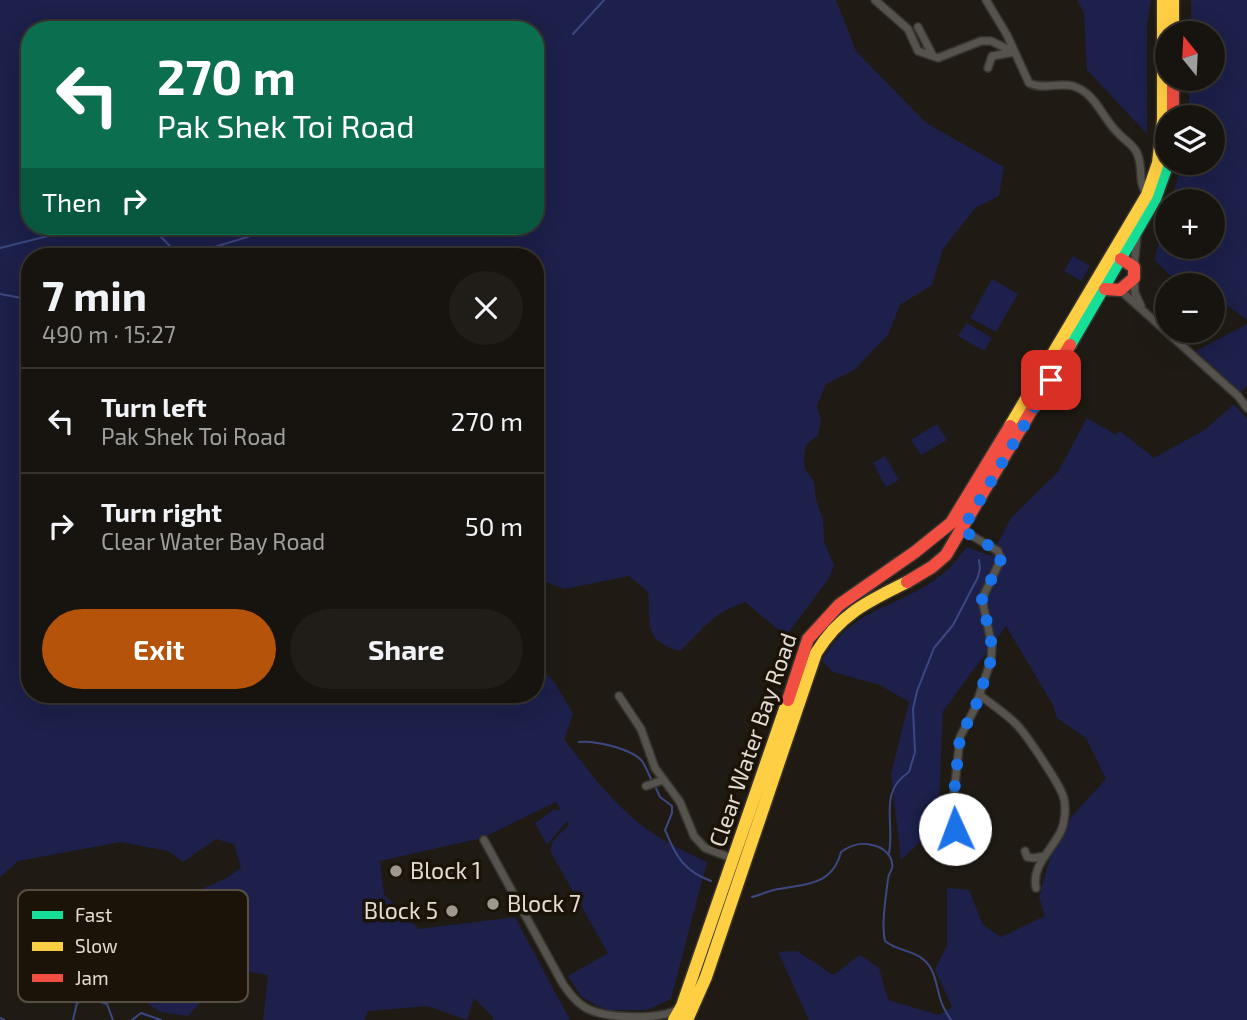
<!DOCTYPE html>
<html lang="en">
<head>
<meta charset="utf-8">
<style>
	:root { --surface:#17140f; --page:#201d18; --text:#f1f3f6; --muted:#9e9e9e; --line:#36332f; --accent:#b45309 }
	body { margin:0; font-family:"Exo 2",sans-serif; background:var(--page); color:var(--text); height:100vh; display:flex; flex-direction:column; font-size:26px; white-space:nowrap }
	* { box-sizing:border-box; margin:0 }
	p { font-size:23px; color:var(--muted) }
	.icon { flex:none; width:38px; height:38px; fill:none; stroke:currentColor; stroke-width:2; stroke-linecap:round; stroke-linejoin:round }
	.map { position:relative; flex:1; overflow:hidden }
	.drawer { position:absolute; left:21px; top:248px; width:523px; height:455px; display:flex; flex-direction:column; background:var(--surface); border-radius:28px; box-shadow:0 7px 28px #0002,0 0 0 2px var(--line) }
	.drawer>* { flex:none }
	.hud { position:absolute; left:21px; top:21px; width:523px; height:214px; border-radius:28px; box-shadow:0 7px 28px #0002,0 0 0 2px var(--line); background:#0b6e4f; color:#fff; overflow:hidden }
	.needle { width:46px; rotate:342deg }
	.tools { position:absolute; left:1155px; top:21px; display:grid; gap:14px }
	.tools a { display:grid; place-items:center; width:70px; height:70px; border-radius:50%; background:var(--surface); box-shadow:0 7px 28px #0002,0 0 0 2px var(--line); font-size:35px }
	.pin { position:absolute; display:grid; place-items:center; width:60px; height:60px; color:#fff; margin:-30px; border-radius:14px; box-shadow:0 4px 10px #0006 }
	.me { position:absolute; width:77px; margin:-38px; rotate:358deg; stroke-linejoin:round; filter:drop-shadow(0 0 5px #0008) }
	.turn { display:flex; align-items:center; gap:24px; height:147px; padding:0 21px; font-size:32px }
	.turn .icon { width:91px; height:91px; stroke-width:2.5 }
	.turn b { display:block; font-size:49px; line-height:60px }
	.then { display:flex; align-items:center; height:66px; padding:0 21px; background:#0003; gap:14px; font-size:26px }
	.round { display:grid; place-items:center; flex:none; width:74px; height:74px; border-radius:37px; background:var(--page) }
	.summary { display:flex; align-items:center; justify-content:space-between; height:119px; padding:0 21px }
	h1 { font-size:42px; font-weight:700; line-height:52px }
	.action { display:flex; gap:14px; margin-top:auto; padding:14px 21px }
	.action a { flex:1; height:80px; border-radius:42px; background:var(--accent); color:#fff; font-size:28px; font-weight:700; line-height:80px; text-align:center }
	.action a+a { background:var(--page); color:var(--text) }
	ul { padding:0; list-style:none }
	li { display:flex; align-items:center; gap:21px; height:105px; padding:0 21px; border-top:2px solid var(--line) }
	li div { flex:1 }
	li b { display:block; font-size:26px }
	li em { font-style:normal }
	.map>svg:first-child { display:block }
	.green { fill:#1c204a; fill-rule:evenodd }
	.water { fill:#3d4882 }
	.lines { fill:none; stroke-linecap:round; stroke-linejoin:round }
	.stream { stroke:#3d4882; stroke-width:2 }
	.street-casing { stroke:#38352f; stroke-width:10 }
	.fast-casing { stroke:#38352f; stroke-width:15 }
	.slow-casing { stroke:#38352f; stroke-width:15 }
	.jam-casing { stroke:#38352f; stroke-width:15 }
	.street { stroke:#56524d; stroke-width:7 }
	.fast { stroke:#16e098; stroke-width:12 }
	.slow { stroke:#ffcf43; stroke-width:12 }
	.jam { stroke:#f24e42; stroke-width:12 }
	.route { stroke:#1a73e8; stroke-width:12; stroke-dasharray:0 21.6 }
	.poi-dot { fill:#9e9891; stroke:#1b1307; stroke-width:2.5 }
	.labels { text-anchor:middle; stroke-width:7; stroke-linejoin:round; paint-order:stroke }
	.street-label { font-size:23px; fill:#e2dcd4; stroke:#1b1307 }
	.poi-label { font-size:23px; fill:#e2dcd4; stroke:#1b1307; text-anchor:start }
	.key { fill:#1b1307; stroke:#574f44; stroke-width:2 }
	.key-label { font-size:19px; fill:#e2dcd4 }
</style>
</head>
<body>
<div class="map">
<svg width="1247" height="1020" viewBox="0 0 1247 1020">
	<rect width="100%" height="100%" fill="#1f1b14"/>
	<path class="green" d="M0,0h836l20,51 70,72 78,44 -5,29 -24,12 -32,41 -11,36 -32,20 -12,30 -34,35 -28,14 -9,22 4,14 -3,15 -12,10 -2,12 1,12 9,13 2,18 7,19 1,23 10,23 -5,13 -43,58 -41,-34c-37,14 -38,24 -65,49 -37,-11 -29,-25 -32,-59l-19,-16 -65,13 -28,-11v-321h-506v438h506v-32l19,20 18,31 -9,25c19,25 38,50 60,71 23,23 54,39 83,52l-36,137 -24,11h-39l-13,-5 -14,-9 -13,-20 40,-23 -58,-102 3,-10 16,-17 -2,-3 -20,24 -12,-22 18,-13h8l-5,-8 -74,36 -102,23 4,34 35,34 96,-12 55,103h-77v-3l-19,-19 -7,22 -39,-14 -60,5 -4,9h-101l5,-45 -37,-6 -43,47 -28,-4 -37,-25 -14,-41 9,-21 107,-46 16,-11 -7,-24 -18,-5 -33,23 -15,-11 -47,-9 -103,19 -18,16zM30,30h506v196h-506z
		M1077,0h74l-4,24v110l-60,-64 -3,-57z
		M1191,0h56v320l-34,-25v-10c-7,0 -34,-5 -40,-8 -7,-4 -13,-12 -18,-17l6,-30 6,-19v36h46v-46h-42l11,-38h31v-46h-25l2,-38h23v-46h-22z
		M1073,256l17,10 -9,15 -17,-10z
		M992,279l26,15 -22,38 -26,-14z
		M967,323l25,15 -8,13 -26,-15z
		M1247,324v62l-6,6 -45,-41z
		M1234,404l13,14v602h-438l-31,-68 19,-1 36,24 27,-20 19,13 9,32 51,15 13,-8 -17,-38 12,-23v-58l22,2 14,35 18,12 44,-21 -6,-19 11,-40 21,-40 35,-38 -20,-41 -29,-20 -4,-13 -47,-79 -63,85 -5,114 -37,35 -10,-86 18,-72 -29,-17 -47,-13 -11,-11c29,-54 76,-52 119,-86 10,-7 18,-18 26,-28l24,9 20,-38 47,-46 29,-54 29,17 4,-4 34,27 52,-29z
		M937,424l10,16 -26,15 -10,-15z
		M885,456l14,24 -13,7 -13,-24z"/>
	<path class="water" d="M451,865l2,12 -25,3 -2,-12z"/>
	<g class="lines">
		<path class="stream" d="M573,34l31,-34
			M0,248l84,-21 73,6 24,24 97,-29
			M0,294l27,5
			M579,742c15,-2 53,7 63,19 4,6 7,14 10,20
			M655,786l5,11 12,9v7l-7,17c11,27 19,41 46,51
			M889,853c6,-31 -11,-61 20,-81l6,-20 -2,-43 4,-18 17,-43 19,-23 25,-48 2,-9 -1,-8
			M752,897c8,-2 14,-5 22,-7 29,-6 58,-3 67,-38 10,-7 19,-10 31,-7 11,2 22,11 20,23 -1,4 -4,7 -4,11 -2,18 -7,45 -3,62 12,10 28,9 39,19 12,10 12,27 17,41 2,7 6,13 10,19
			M0,1018l4,2
			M73,1020l4,-17 10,-5 20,6 6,16
			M132,1020l9,-7 20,7"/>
		<g class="street-casing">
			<path id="street" d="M875,0l33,29 10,22 20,7 43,-17h10l23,11
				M986,0l21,35 22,48c13,7 30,-1 44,3 23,7 29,32 45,47 6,7 15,11 19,20 7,16 0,28 10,42
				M918,27l14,27
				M988,68l4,-12 23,-4
				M1134,267l3,-31
				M1134,278l1,15 6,13
				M1120,290l118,106 9,12
				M980,695c12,10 27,19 38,31 9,10 44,61 46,73 2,10 1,23 -3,32 -9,19 -30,35 -25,57
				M619,696l22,33 14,39 25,34 14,34 11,12 29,11
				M646,786l17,-6
				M955,829l-2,-26 7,-66 15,-29 16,-48 1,-14 -10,-47 19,-40 -3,-8 -36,-21
				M484,840l79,144c7,10 13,18 23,24 20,11 74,12 93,1
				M1025,851l2,6 7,1 11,-2"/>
		</g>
		<g class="fast-casing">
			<path id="fast" d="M1070,345l85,-146 13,-36"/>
		</g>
		<g class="slow-casing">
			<path id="slow" d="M1173,0v33
				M1010,426l137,-231 11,-32 5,-43v-120
				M674,1020l8,-14 106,-306
				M687,1020l19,-43 110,-324c23,-38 52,-52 91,-71"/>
		</g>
		<g class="jam-casing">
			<path id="jam" d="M1173,79v38
				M1105,289l15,1 14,-12v-11l-13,-8
				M907,582l25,-15 14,-12 124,-210
				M788,700l20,-61 31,-34 76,-53 36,-29 59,-97"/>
		</g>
		<use href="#street" class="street"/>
		<use href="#fast" class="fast"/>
		<use href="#slow" class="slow"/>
		<use href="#jam" class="jam"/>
	</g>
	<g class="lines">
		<path class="route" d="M955,829l-2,-26 7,-66 15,-29 16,-48 1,-14 -10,-47 19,-40 -3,-8 -36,-21 89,-150"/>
	</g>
	<g class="poi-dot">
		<circle cx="396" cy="871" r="7"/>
		<circle cx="493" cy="904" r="7"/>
		<circle cx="452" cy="911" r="7"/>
	</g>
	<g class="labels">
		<g class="street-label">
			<text transform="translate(753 740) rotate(-71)" y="8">Clear Water Bay Road</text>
		</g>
		<g class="poi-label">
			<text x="410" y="879">Block 1</text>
			<text x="507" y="912">Block 7</text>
			<text x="438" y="919" text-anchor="end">Block 5</text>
		</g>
	</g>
	<rect x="18" y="890" width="230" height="112" rx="10" class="key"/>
	<rect x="32" y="911" width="31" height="8" fill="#16e098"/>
	<rect x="32" y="942" width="31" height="9" fill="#ffcf43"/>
	<rect x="32" y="974" width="31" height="8" fill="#f24e42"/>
	<g class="key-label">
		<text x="75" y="922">Fast</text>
		<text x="75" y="953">Slow</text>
		<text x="75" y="985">Jam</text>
	</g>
</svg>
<div class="tools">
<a><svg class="needle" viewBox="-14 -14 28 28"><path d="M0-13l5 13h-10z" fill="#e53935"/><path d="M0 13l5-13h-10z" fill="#9e9e9e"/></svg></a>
<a><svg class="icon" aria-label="layers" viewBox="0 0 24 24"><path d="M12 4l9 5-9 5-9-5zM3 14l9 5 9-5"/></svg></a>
<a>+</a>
<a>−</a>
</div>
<div class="pin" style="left:1051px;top:380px;background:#d93025"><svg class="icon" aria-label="arrive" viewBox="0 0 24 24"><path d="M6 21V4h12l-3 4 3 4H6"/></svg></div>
<svg class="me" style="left:955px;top:829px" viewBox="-20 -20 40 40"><circle r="19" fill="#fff"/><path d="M0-13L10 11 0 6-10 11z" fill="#1a73e8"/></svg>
<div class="hud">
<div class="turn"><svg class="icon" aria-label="left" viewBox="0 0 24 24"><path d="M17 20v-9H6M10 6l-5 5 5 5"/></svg><div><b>270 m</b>Pak Shek Toi Road</div></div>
<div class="then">Then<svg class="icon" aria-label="right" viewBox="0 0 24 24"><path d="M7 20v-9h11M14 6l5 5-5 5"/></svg></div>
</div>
<section class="drawer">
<div class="summary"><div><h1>7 min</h1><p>490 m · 15:27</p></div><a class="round"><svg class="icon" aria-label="close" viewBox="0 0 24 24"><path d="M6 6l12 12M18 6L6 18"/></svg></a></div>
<ul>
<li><svg class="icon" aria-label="left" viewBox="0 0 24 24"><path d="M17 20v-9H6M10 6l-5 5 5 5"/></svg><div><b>Turn left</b><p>Pak Shek Toi Road</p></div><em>270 m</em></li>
<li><svg class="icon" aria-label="right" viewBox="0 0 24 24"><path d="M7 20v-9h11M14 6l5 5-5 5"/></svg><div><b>Turn right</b><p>Clear Water Bay Road</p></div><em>50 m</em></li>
</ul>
<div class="action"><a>Exit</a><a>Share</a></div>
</section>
</div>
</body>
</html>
